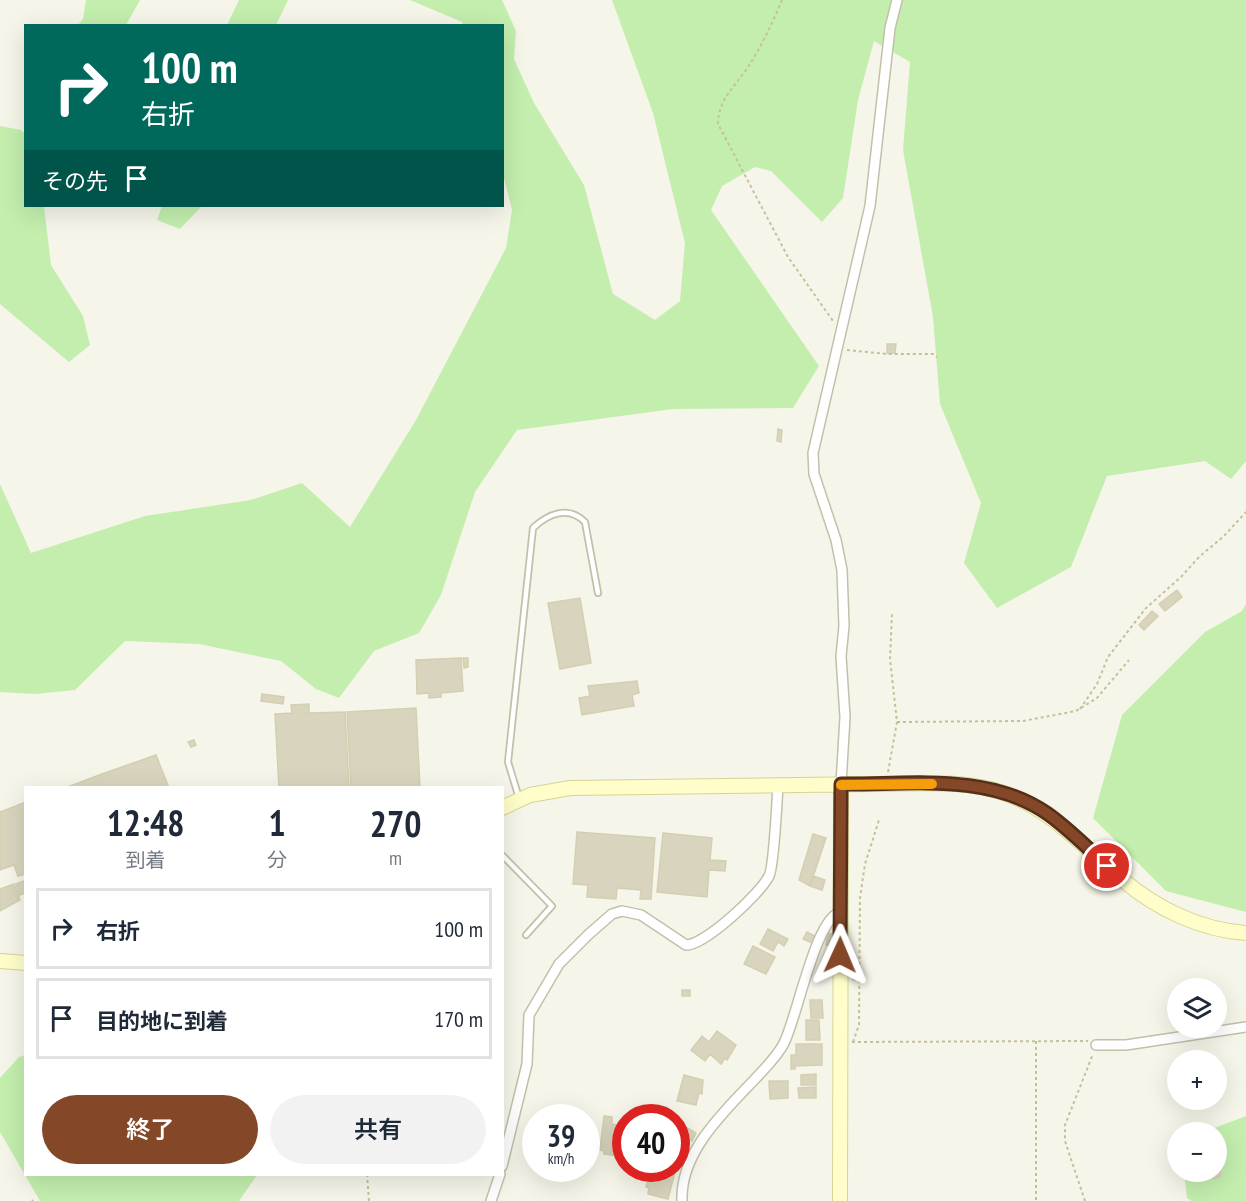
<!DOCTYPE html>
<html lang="ja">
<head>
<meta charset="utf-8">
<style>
	:root { --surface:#fff; --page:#f2f2f3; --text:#1f2937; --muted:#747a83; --line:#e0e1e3; --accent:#844829 }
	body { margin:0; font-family:"PT Sans Narrow","Noto Sans JP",sans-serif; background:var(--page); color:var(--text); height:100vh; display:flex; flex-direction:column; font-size:22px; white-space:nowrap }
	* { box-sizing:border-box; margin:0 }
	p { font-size:20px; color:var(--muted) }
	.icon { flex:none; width:33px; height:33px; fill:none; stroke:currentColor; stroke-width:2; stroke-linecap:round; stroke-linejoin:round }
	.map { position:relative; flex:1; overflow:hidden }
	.details { position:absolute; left:24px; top:786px; width:480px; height:390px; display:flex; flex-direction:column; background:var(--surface); border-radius:0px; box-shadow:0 6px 24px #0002 }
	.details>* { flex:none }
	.guide { position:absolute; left:24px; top:24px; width:480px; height:183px; border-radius:0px; box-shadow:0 6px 24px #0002; background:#00695c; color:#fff; overflow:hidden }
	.tools { position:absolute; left:1167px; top:978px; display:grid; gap:12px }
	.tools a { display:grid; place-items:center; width:60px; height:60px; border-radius:50%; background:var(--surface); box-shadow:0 6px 24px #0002; font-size:30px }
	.speed { position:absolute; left:522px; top:1104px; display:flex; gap:12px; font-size:30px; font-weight:700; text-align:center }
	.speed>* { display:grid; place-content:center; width:78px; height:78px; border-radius:50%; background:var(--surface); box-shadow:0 6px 24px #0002; line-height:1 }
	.speed small { font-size:15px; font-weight:400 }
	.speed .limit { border:9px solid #d22; background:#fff; color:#111 }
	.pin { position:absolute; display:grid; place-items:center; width:51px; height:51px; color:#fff; margin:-26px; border:3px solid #fff; border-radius:50%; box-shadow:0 2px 6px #0007 }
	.me { position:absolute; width:66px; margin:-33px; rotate:1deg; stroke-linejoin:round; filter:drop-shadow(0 0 4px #0008) }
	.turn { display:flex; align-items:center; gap:21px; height:126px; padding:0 18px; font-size:27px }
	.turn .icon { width:78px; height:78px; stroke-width:2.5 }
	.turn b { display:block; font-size:42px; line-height:51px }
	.then { display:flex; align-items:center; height:57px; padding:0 18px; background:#0003; gap:12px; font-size:22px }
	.eta { display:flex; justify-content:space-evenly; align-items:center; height:102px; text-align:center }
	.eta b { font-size:36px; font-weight:600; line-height:42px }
	.action { display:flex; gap:12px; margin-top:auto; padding:12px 18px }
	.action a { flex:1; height:69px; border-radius:36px; background:var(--accent); color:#fff; font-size:24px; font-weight:600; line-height:69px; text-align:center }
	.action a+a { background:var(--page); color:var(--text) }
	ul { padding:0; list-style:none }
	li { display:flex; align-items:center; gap:18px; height:81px; margin:0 12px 9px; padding:0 6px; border:3px solid var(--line); border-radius:0px }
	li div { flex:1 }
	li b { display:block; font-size:22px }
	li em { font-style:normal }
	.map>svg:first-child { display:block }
	.green { fill:#c3eeae }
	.building { fill:#d9d4bd; stroke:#d4cfb0; stroke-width:1.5 }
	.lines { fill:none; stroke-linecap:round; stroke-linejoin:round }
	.lane-casing { stroke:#c3c0aa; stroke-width:8 }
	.street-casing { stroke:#c3c0aa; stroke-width:12 }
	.secondary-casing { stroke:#d6d493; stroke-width:16 }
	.path { stroke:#c6c09a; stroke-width:2; stroke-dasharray:3 3; stroke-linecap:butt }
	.lane { stroke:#fff; stroke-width:4.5 }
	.street { stroke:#fff; stroke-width:9 }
	.secondary { stroke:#fffeca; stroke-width:14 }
	.route-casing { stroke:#562f1b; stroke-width:15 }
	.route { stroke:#844829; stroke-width:10 }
	.slow { stroke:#f59e0b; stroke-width:10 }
</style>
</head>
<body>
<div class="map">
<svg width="1246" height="1201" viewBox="0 0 1246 1201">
	<rect width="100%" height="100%" fill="#f6f5e9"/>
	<path class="green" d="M86,0h54l-14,25h-48l5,-6z
		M239,0h49l-12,25h-49z
		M410,0h92l14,31 -2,28 20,44 50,82 29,109 42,26 25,-19 5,-58 -32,-130 -41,-113h634v461l-15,18 -26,-18 -98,15 -36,91 -74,41 -33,-45 17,-60 -41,-99 -7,-87 -30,-167 7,-88 -36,-21 -16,59 -15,98 -21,24 -51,-51 -16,-4 -33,19 -11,24 108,156 -26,42 -120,1 -156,21 -42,62 -34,103 -22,38 -45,18 -35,47 -23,-9 -35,-28 -82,-17 -74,-3 -50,49 -40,4 -35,-2v-208l31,69 114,-37 106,-16 51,-17 48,44 66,-107 90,-172 6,-38 -9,-36 -1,-148 -39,-1 -1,-3z
		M0,126l21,4 4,4 1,72h18l7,59 32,51 7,29 -21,17 -69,-58z
		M162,206h40l-22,23 -23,-9z
		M1246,604v308l-80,-21 -73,-73 29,-103 83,-83 37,-21z
		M25,1055l1,119 231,1 -18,26h-199l-40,-69v-54l19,-21z
		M1246,1116v85h-54l-5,-3 -3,-26h32v-40h-12z"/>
	<path class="building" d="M887,344h9l-1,9h-8z
		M778,429l4,1 -1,12 -4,-1z
		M1177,590l5,7 -17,14 -6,-7z
		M580,598l11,65 -31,6 -12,-66z
		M1152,611l6,5 -14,14 -5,-5z
		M461,658l2,33 -22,2v4l-12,1v-5l-12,1 -1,-34z
		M463,658h5v9l-4,1z
		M637,681l2,12 -7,2 2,11 -52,9 -3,-17 11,-2 -2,-10z
		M262,694l22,3 -1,7 -22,-3z
		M309,704v9l36,-1 4,76h-70l-4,-74 17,-1 -1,-8z
		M416,708l4,80h-69l-4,-76z
		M194,740l2,5 -5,2 -3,-5z
		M156,755l13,33h-104l37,-14z
		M26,802v72l-8,2 -4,-11 -14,5v-58z
		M577,832l78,6 -4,61h-11l1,-9 -24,-2 -1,11 -29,-2 1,-12 -15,-1z
		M663,833l49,5 -2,22 16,1 -1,10 -16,-1 -2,27 -50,-5z
		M813,834l13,4 -16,48 -11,-6z
		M813,876l12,4 -3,10 -12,-4z
		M26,880v13l-6,2 -4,-11z
		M14,884l6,16 -20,11v-22z
		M768,929l20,10 -4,7 -6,-4 -5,9 -13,-7z
		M807,932l8,4 -3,7 -9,-4z
		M828,933l4,1 -2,11h-4z
		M753,946l22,11 -9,17 -22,-10z
		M853,964h4v16h-4z
		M682,990h8v6h-8z
		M810,1000h12l1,18h-12z
		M806,1020h13l1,20h-14z
		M717,1031l19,14 -9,15 -2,-2 -4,6 -11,-10 -5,7 -14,-11 11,-14 7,6z
		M796,1044h26v21l-27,1v3h-4v-14h5z
		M816,1074v11h-15v-10z
		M684,1075l19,5 -1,14 -3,-1 -3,12 -19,-4z
		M769,1081h19v17l-18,1z
		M816,1087v11h-17l-1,-10z
		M604,1116l8,1v7l5,1 -3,26h6v5l-16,-2v-3l-4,-1z
		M677,1122l19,11 -4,8 -16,-8z
		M1216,1165l5,4 -1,7 -6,3 -5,-7h7z
		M651,1168h25l-8,31 -20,-5 1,-6 -3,-1z"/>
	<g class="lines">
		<g class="lane-casing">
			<path id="lane" d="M519,798l-11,-36 25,-234c15,-14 35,-23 52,-6l13,71
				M502,855l50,51 -26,29"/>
		</g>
		<g class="street-casing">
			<path id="street" d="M841,784l4,-67 -4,-61 3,-30 -2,-56 -6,-30 -22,-66 -1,-21 57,-247 20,-178 7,-28
				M1096,1045h30l120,-18
				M502,1166l25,-102 2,-49 30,-51 30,-30 23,-20 10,-3 19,4 45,30c19,0 74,-51 83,-69 5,-10 8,-75 9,-91
				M491,1201l9,-27
				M682,1201c-2,-49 42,-89 73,-122 11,-12 22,-22 29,-36 13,-25 32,-127 57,-131"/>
		</g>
		<g class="secondary-casing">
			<path id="secondary" d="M502,808l28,-13 40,-7c101,-2 202,-3 303,-4 43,0 89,-5 131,9 49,17 80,55 119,87 34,29 78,50 123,53
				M0,961l26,2
				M840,1201l1,-417"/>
		</g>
		<path class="path" d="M782,0c-9,22 -21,47 -34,67 -13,20 -30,32 -30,57l70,133 45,64
			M847,350l40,4h46l4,3
			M1080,709l17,-25 11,-27 38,-49 35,-31 18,-20 25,-21 22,-24
			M897,722l126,-1 53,-10 21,-13 32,-38
			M888,772l9,-50 -7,-63 2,-47
			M1036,1041v160
			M852,1042l236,-1
			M853,1042l6,-17 1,-127 5,-34 14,-44
			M367,1174l2,27
			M32,1201l1,-1
			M1085,1201l-20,-60v-16l28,-71"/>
		<use href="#lane" class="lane"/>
		<use href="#street" class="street"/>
		<use href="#secondary" class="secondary"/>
	</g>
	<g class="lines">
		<g class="route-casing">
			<path id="route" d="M840,955l1,-171c68,1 147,-12 207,30 21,15 40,34 59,52"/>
		</g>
		<use href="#route" class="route"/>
		<path class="slow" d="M841,785l91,-1"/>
	</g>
</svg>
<div class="tools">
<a><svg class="icon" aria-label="layers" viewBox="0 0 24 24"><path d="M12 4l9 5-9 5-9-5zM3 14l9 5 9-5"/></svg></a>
<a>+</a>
<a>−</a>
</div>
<div class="speed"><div>39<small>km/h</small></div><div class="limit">40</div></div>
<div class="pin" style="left:1107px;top:866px;background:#d93025"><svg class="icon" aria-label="arrive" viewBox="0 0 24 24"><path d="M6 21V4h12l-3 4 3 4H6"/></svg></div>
<svg class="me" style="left:840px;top:955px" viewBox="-20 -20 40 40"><path d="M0-17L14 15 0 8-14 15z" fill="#844829" stroke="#fff" stroke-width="4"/></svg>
<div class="guide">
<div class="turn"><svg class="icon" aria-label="right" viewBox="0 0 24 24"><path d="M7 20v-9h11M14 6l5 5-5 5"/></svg><div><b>100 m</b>右折</div></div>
<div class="then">その先<svg class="icon" aria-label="arrive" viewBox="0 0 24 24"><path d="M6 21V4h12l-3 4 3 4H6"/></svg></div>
</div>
<section class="details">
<div class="eta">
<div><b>12:48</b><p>到着</p></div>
<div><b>1</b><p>分</p></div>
<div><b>270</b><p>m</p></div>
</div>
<ul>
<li><svg class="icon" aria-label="right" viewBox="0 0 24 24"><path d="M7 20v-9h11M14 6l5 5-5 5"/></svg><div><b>右折</b></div><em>100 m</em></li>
<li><svg class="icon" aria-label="arrive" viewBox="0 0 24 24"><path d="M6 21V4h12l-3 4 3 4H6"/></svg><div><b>目的地に到着</b></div><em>170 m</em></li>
</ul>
<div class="action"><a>終了</a><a>共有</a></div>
</section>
</div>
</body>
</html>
